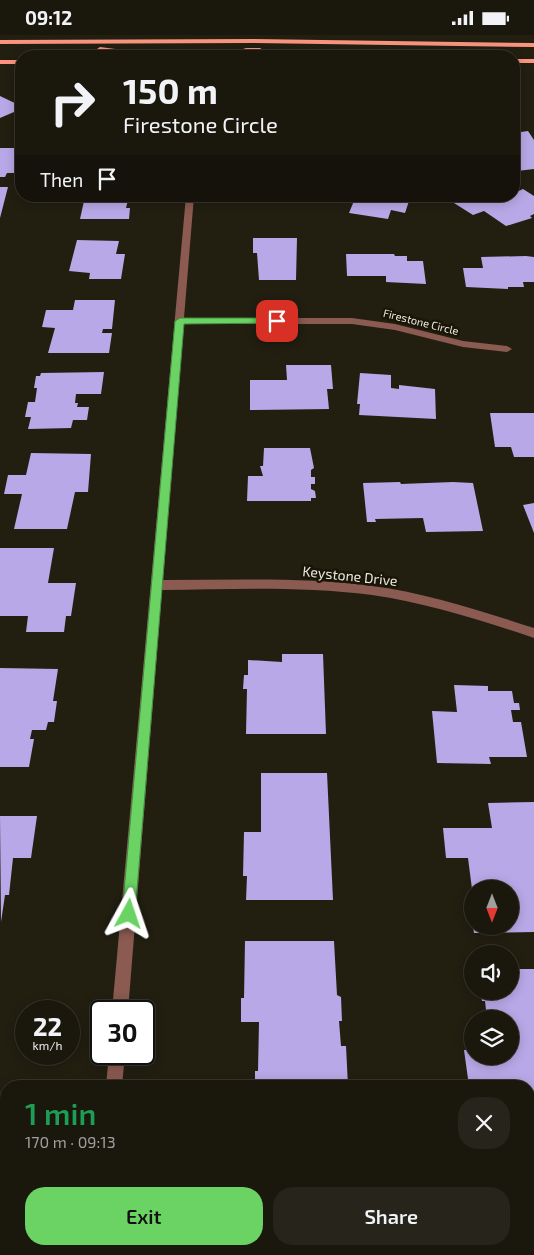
<!DOCTYPE html>
<html lang="en">
<head>
<meta charset="utf-8">
<style>
	:root { --surface:#1a170d; --page:#27241b; --text:#f1f3f6; --muted:#9f9f9d; --line:#38362e; --accent:#6ad363 }
	body { margin:0; font-family:"Exo 2",sans-serif; background:var(--page); color:var(--text); height:100vh; display:flex; flex-direction:column; font-size:19px; white-space:nowrap }
	* { box-sizing:border-box; margin:0 }
	p { font-size:16px; color:var(--muted) }
	.icon { flex:none; width:28px; height:28px; fill:none; stroke:currentColor; stroke-width:2; stroke-linecap:round; stroke-linejoin:round }
	.map { position:relative; flex:1; overflow:hidden }
	.drawer { position:absolute; left:0px; top:1045px; width:535px; height:175px; display:flex; flex-direction:column; background:var(--surface); border-radius:20px 20px 0 0; box-shadow:0 2px 12px #0003,0 0 0 1px var(--line) }
	.drawer>* { flex:none }
	.hud { position:absolute; left:15px; top:15px; width:505px; height:152px; border-radius:20px; box-shadow:0 2px 12px #0003,0 0 0 1px var(--line); background:#1a170d; color:var(--text); overflow:hidden }
	.needle { width:32px; rotate:180deg }
	.tools { position:absolute; left:464px; top:845px; display:grid; gap:10px }
	.tools a { display:grid; place-items:center; width:55px; height:55px; border-radius:50%; background:var(--surface); box-shadow:0 2px 12px #0003,0 0 0 1px var(--line); font-size:25px }
	.speed { position:absolute; left:15px; top:965px; display:flex; gap:10px; font-size:25px; font-weight:700; text-align:center }
	.speed>* { display:grid; place-content:center; width:65px; height:65px; border-radius:50%; background:var(--surface); box-shadow:0 2px 12px #0003,0 0 0 1px var(--line); line-height:1 }
	.speed small { font-size:12px; font-weight:400 }
	.speed .limit { border:2px solid #111; border-radius:8px; background:#fff; color:#111 }
	.pin { position:absolute; display:grid; place-items:center; width:42px; height:42px; color:#fff; margin:-21px; border-radius:10px; box-shadow:0 2px 8px #0006 }
	.me { position:absolute; width:55px; margin:-28px; rotate:5deg; stroke-linejoin:round; filter:drop-shadow(0 0 4px #0008) }
	.turn { display:flex; align-items:center; gap:18px; height:105px; padding:0 25px; font-size:22px }
	.turn .icon { width:65px; height:65px; stroke-width:2.5 }
	.turn b { display:block; font-size:35px; line-height:42px }
	.then { display:flex; align-items:center; height:48px; padding:0 25px; background:#0003; gap:10px; font-size:19px }
	.round { display:grid; place-items:center; flex:none; width:52px; height:52px; border-radius:20px; background:var(--page) }
	.overview { display:flex; align-items:center; justify-content:space-between; height:85px; padding:0 25px }
	h1 { font-size:30px; font-weight:600; line-height:38px; color:#1e9e55 }
	.button { display:flex; gap:10px; margin-top:auto; padding:10px 25px }
	.button a { flex:1; height:58px; border-radius:20px; background:var(--accent); color:#111; font-size:20px; font-weight:600; line-height:58px; text-align:center }
	.button a+a { background:var(--page); color:var(--text) }
	.status { display:flex; justify-content:space-between; align-items:center; height:35px; padding:0 25px; background:var(--surface); direction:ltr }
	.status svg { height:14px; fill:currentColor }
	.map>svg:first-child { display:block }
	.building { fill:#b8a8e7 }
	.lines { fill:none; stroke-linecap:round; stroke-linejoin:round }
	.minor { fill:#8b5a50; fill-rule:evenodd }
	.primary { fill:#fa947f; fill-rule:evenodd }
	.route { fill:#6ad363; stroke:#458940 }
	.labels { text-anchor:middle; stroke-width:5; stroke-linejoin:round; paint-order:stroke }
	.far-street-label { font-size:11px; fill:#eae9e0; stroke:#191608 }
	.street-label { font-size:14px; fill:#eae9e0; stroke:#191608 }
</style>
</head>
<body>
<div class="status"><b>09:12</b><svg viewBox="0 0 49 12"><path d="M0 12V9h3v3zM5 12V6h3v6zM10 12V3h3v9zM15 12V0h3v12zM26 1h20v11H26zM47 4h2v5h-2z"/></svg></div>
<div class="map">
<svg width="534" height="1220" viewBox="0 0 534 1220">
	<rect width="100%" height="100%" fill="#221f11"/>
	<path class="building" d="M0,61l21,10v3l-21,9z
		M528,96l6,9v29l-17,2 -3,-5v-33z
		M0,113h21v25h-14l-2,4h-5z
		M0,152h8l-8,31z
		M523,154l11,7v18l-4,2 2,2 -26,8 -22,-15 -11,4 -19,-12 13,-7h28l4,3 15,-3v-3z
		M70,161h62v4h-4l-2,8h4l-1,11h-49l4,-18 2,-1h-17z
		M252,161h68l1,2 -69,1z
		M356,161h43l11,2 -5,15 -14,-3 -3,9 -39,-6z
		M253,203h44l-1,42h-37l-2,-27h-4z
		M77,205l42,1 -3,13h9l-4,25h-32l1,-6 -21,-2z
		M346,219h48l1,2h12v5h16l3,23 -40,-2v-6h-39z
		M526,221l8,1v25h-11l1,5h-16v2l-42,-2 -3,-19h20l-2,-11z
		M75,265h40l-3,29h-9l-1,4h10l-3,20h-61l7,-25 -13,-1 4,-17h27z
		M286,330h45l2,24h-6l2,20 -79,1v-30h37z
		M104,337l-3,22h-25l-1,9h3l-1,4h12l-2,13h-14l-2,8 -43,1 3,-12h-6l3,-15h7l2,-14h-3l2,-12h4l1,-3z
		M360,338l31,2v13l8,1v-4l36,4 1,30 -77,-4 1,-11h-3z
		M490,378h44v44h-20l-3,-10h-16z
		M264,413h46l4,20 -3,2v7h4v7h-4v5l4,2 1,7h-5v3h-64l1,-25h15l-3,-10h3z
		M31,418l60,1 -3,38h-13l-8,37h-53l8,-35h-18l4,-19h18z
		M400,447l1,2 52,-2 20,1 10,48 -57,1 -3,-14 -48,1 1,3h-9l-4,-39z
		M534,468v30l-11,-28z
		M0,513h54l-6,35h28l-5,33h-5l-2,16h-38l2,-16h-28z
		M282,619h41l3,80h-80l1,-45h-4l1,-14h4v-15l34,2z
		M0,633l58,1 -5,32h4l-3,21h-6l-2,8h-14l-2,9h4l-5,28h-29z
		M454,650l34,1v5h24l2,12h5l1,7h-9l2,12h8l6,35h-38l2,7 -54,-1 -5,-52 25,1z
		M261,738h66l6,127h-87l1,-24h-4l1,-44h17z
		M534,767v130l-60,1 -1,-7h37v-37h-38l-4,-31h-22l-3,-30h49l-4,-25z
		M0,781h37l-6,42h-18l-4,37h-4l-4,27z
		M245,906h89l3,54 4,2 1,24h-3l2,25h5l2,40h-93v-15h3l1,-49h-18v-24h3z
		M510,934h24v158l-5,-28v-13h-60l-5,-36h8v6h38v-37h-23l-2,-18h-3l-1,-10h29z
		M534,1188v32h-20v-6h15v-25z
		M247,1214h72v6h-72z"/>
	<g class="lines">
		<path class="minor" d="M186,161h8l-10,122h168l43,6 68,17 44,5 5,3 -5,3 -44,-5 -68,-17 -43,-6h-168l-21,256c70,0 140,-3 209,6 55,7 109,25 162,42v10c-53,-18 -107,-35 -162,-43 -70,-9 -140,-6 -210,-5l-34,421h-16z
			M109,1019h16l-3,32h-16z
			M0,1205h6v9h73l-2,6h-77z
			M91,1214h18l-1,6h-18z"/>
		<path class="primary" d="M253,4l281,4v4l-281,-4 -253,1v-4z
			M100,12l23,3 63,1 16,5 -79,-2 -25,-4 -1,-1z
			M246,13h14l3,2 -30,6h-10z
			M514,24h20v4h-20z
			M0,25h21v4h-21z"/>
	</g>
	<path class="route" d="M180,283h97l4,3 -4,2 -93,1 -49,590 -2,5 -4,2 -5,-2 -2,-5 53,-593z"/>
	<g class="labels">
		<g class="far-street-label">
			<text transform="translate(421 287) rotate(14)" y="4">Firestone Circle</text>
		</g>
		<g class="street-label">
			<text transform="translate(350 541) rotate(6)" y="5">Keystone Drive</text>
		</g>
	</g>
</svg>
<div class="tools">
<a><svg class="needle" viewBox="-14 -14 28 28"><path d="M0-13l5 13h-10z" fill="#e53935"/><path d="M0 13l5-13h-10z" fill="#9f9f9d"/></svg></a>
<a><svg class="icon" aria-label="sound" viewBox="0 0 24 24"><path d="M4 9h4l5-4v14l-5-4H4zM17 9q2 3 0 6"/></svg></a>
<a><svg class="icon" aria-label="layers" viewBox="0 0 24 24"><path d="M12 4l9 5-9 5-9-5zM3 14l9 5 9-5"/></svg></a>
</div>
<div class="speed"><div>22<small>km/h</small></div><div class="limit">30</div></div>
<div class="pin" style="left:277px;top:286px;background:#d93025"><svg class="icon" aria-label="arrive" viewBox="0 0 24 24"><path d="M6 21V4h12l-3 4 3 4H6"/></svg></div>
<svg class="me" style="left:129px;top:879px" viewBox="-20 -20 40 40"><path d="M0-17L14 15 0 8-14 15z" fill="#6ad363" stroke="#fff" stroke-width="4"/></svg>
<div class="hud">
<div class="turn"><svg class="icon" aria-label="right" viewBox="0 0 24 24"><path d="M7 20v-9h11M14 6l5 5-5 5"/></svg><div><b>150 m</b>Firestone Circle</div></div>
<div class="then">Then<svg class="icon" aria-label="arrive" viewBox="0 0 24 24"><path d="M6 21V4h12l-3 4 3 4H6"/></svg></div>
</div>
<section class="drawer">
<div class="overview"><div><h1>1 min</h1><p>170 m · 09:13</p></div><a class="round"><svg class="icon" aria-label="close" viewBox="0 0 24 24"><path d="M6 6l12 12M18 6L6 18"/></svg></a></div>
<div class="button"><a>Exit</a><a>Share</a></div>
</section>
</div>
</body>
</html>
